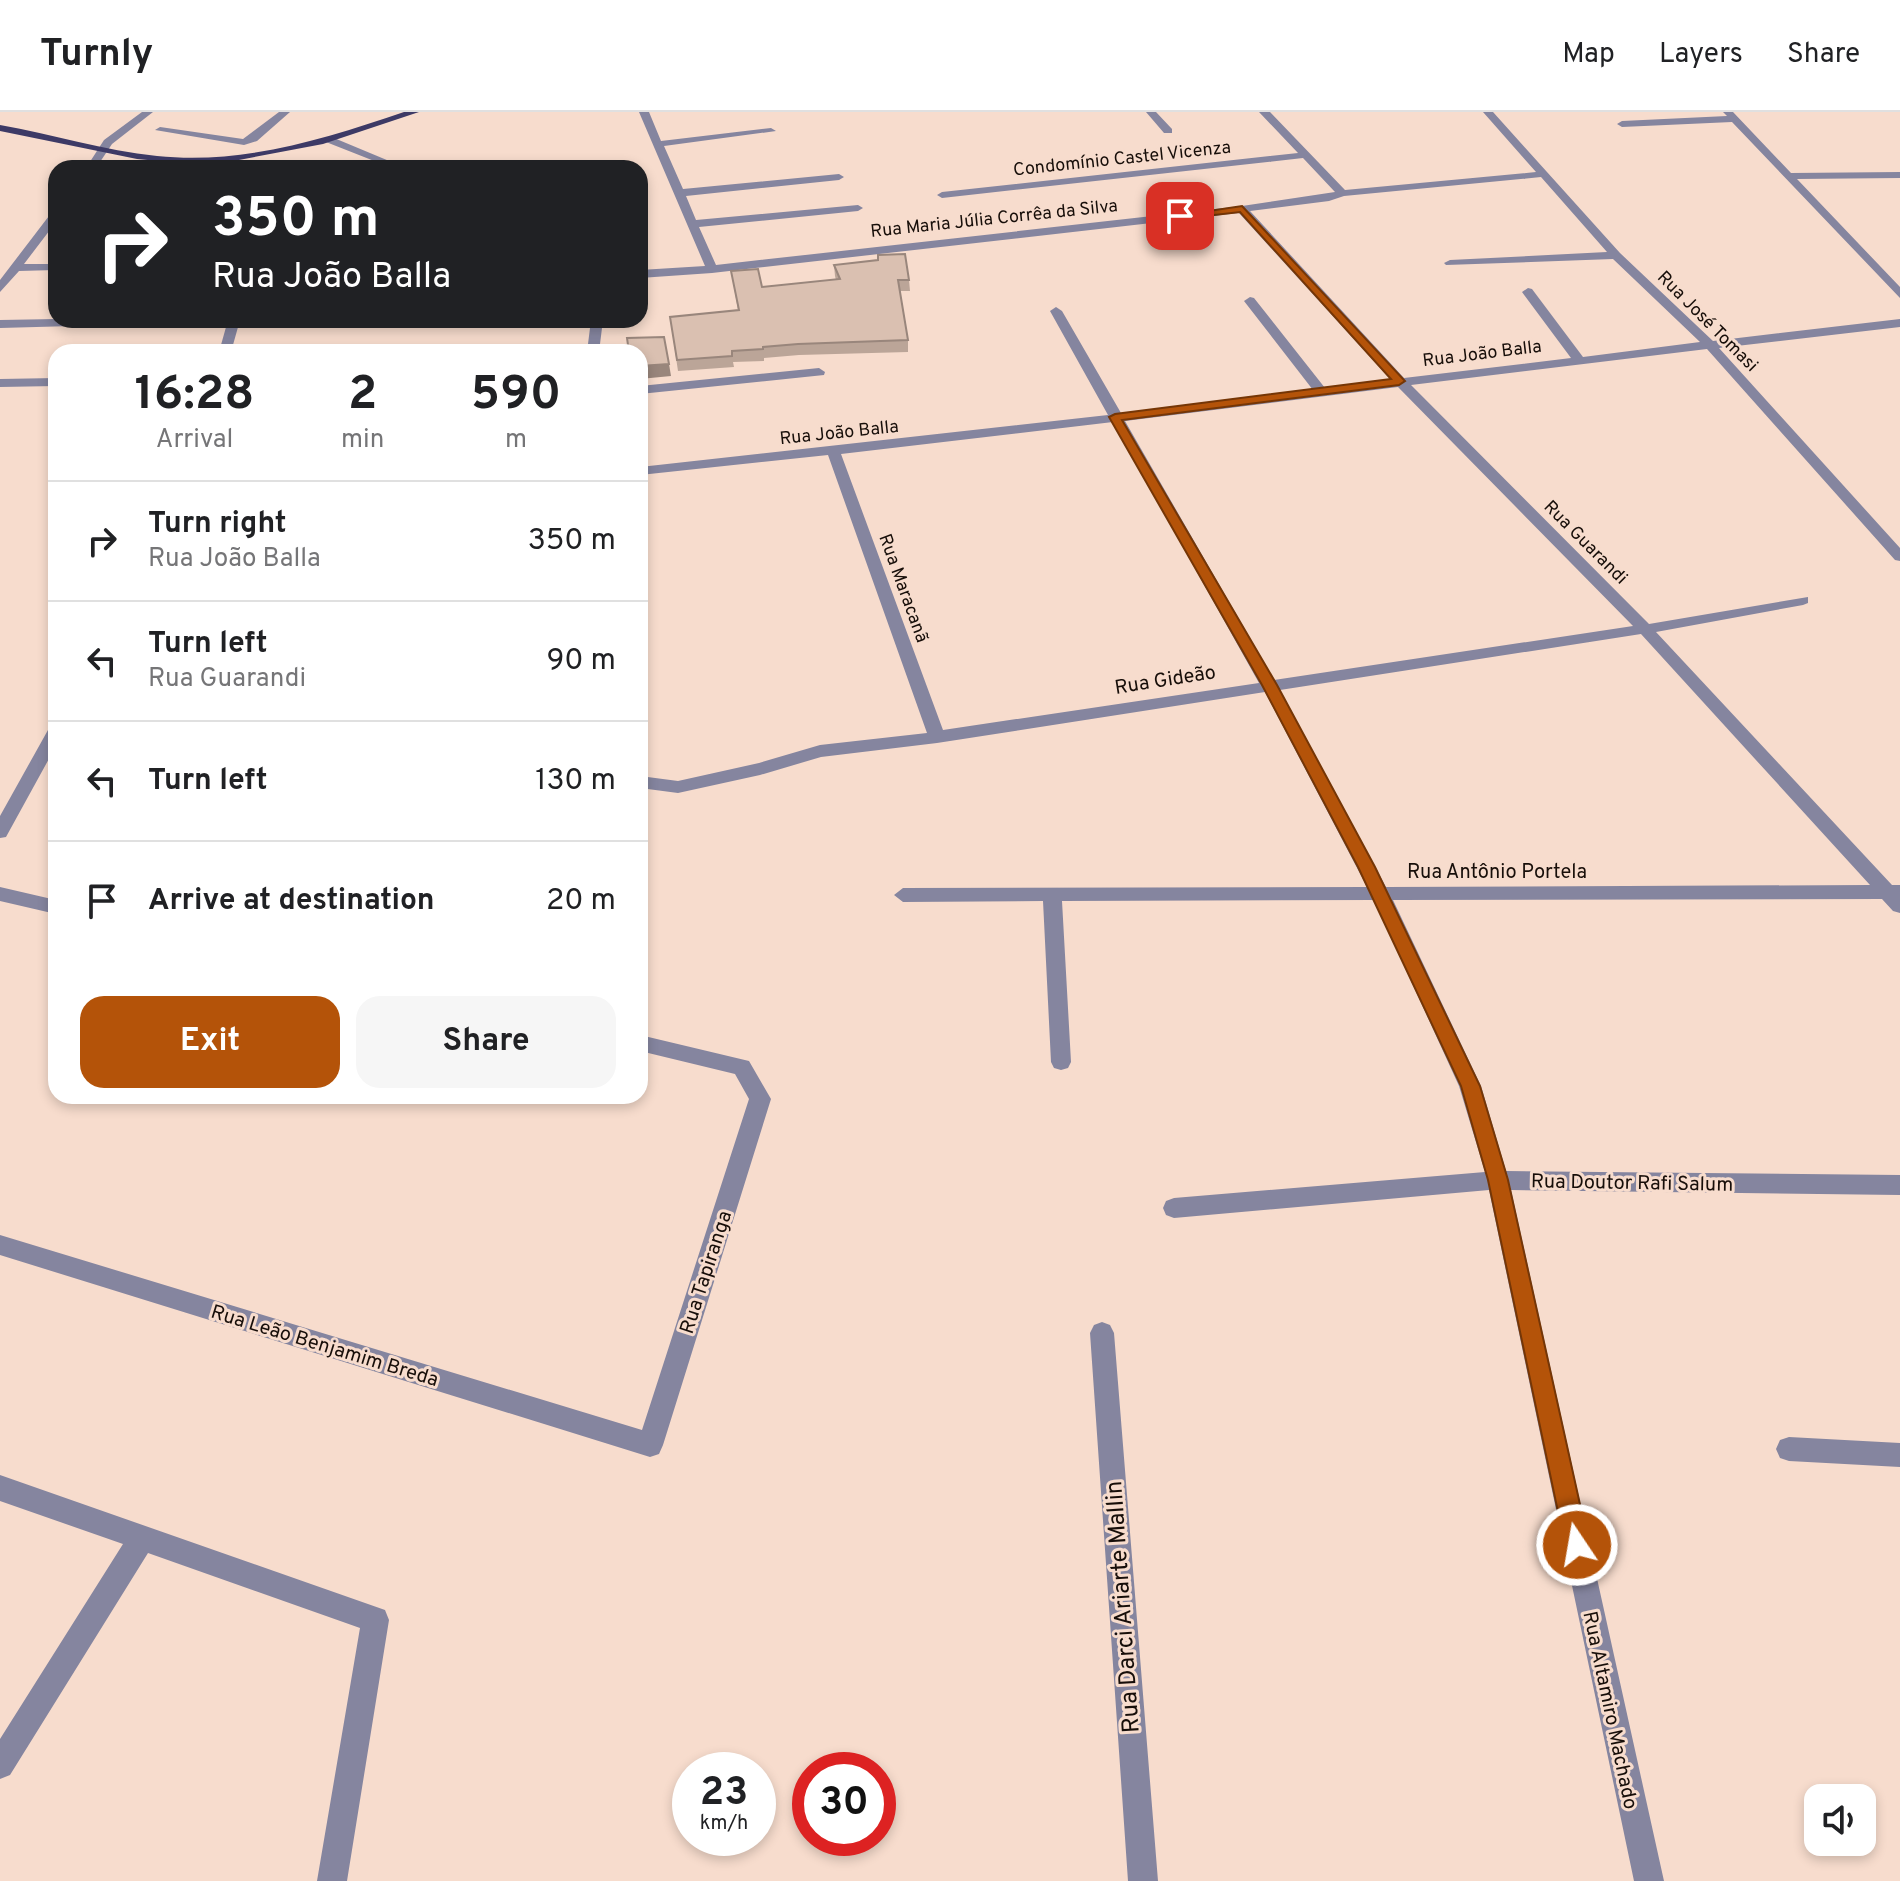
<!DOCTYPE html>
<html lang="en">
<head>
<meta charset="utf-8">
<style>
	:root { --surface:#fff; --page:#f6f6f6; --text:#202124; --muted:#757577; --line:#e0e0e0; --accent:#b45309 }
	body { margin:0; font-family:Overpass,sans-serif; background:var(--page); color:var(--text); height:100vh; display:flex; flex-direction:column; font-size:30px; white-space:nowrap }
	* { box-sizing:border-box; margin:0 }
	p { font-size:26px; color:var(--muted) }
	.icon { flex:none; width:44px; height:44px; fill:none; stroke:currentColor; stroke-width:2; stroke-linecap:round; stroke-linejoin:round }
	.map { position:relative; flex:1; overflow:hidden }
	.side { position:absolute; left:48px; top:232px; width:600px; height:760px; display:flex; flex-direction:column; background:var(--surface); border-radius:24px; box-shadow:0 4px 12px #0003 }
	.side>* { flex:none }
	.hud { position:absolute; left:48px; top:48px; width:600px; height:168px; border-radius:24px; box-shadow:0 4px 12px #0003; background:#202124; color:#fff; overflow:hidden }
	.controls { position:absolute; left:1804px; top:1672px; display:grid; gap:16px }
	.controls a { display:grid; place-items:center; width:72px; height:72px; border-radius:16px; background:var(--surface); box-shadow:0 4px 12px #0003; font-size:40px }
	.speed { position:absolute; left:672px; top:1640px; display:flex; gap:16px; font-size:40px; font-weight:700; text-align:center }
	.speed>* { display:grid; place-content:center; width:104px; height:104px; border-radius:50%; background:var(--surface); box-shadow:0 4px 12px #0003; line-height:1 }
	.speed small { font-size:20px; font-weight:400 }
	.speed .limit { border:12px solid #d22; background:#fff; color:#111 }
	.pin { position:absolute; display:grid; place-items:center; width:68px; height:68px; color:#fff; margin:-34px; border-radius:16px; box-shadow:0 4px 12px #0006 }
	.me { position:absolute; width:88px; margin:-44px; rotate:348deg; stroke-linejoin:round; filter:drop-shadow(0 0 6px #0008) }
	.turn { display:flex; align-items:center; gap:28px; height:168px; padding:0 32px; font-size:36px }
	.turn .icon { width:104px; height:104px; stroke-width:2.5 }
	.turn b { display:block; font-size:56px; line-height:68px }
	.eta { display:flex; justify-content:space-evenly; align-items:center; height:136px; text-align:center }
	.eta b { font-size:48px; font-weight:700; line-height:56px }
	.primary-button { display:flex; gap:16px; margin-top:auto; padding:16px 32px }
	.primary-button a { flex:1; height:92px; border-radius:24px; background:var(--accent); color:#fff; font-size:32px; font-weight:700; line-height:92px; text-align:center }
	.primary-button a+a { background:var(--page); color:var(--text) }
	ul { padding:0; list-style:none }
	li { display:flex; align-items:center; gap:24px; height:120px; padding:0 32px; border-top:2px solid var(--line) }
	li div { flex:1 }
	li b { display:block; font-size:30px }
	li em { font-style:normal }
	header { display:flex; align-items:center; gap:48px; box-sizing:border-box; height:112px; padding:0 40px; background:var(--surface); border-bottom:2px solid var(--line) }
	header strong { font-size:38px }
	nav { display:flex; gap:44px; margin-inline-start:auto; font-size:28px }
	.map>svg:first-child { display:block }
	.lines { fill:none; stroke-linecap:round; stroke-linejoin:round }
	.minor { fill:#85859f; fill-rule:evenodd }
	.major { fill:#3d3a66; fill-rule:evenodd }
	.wall { fill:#bba598 }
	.shaded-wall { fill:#99867c }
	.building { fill:#dac0b1; stroke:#99867c; stroke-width:2 }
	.route { fill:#b45309; stroke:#753606; stroke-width:2 }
	.labels { text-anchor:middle; stroke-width:6; stroke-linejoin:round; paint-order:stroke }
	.far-street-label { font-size:18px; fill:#170e09; stroke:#f7dccd }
	.street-label { font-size:20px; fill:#170e09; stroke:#f7dccd }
	.near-street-label { font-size:24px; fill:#170e09; stroke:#f7dccd }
</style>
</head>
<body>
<header>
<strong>Turnly</strong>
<nav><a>Map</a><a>Layers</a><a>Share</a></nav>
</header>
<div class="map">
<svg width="1900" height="1769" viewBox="0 0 1900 1769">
	<rect width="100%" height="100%" fill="#f7dccd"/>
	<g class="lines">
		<path class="minor" d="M142,0h11l-41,32 -16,24h-10l18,-28z
			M279,0h11l-33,29 -13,4 -89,-15 5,-3 83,12z
			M639,0h10l12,29 110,-13 5,3 -112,15 19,43 156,-15 5,3 -5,3 -153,16 10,24 162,-15 5,3 -5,3 -159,16 17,38 526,-59 93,-14 -32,-34 -361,40 -5,-3 5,-3 356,-39 -39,-41h11l75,78 191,-18 -53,-60h10l127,141 93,88 187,-22v8l-181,21 181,200v13l-5,-1 -188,-211 -296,36 238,239 159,-27v6l-5,2 -147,27 236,253h8v28l-7,-2 -11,-12 -489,1 88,186 25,85 394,4v20l-389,-5 153,691h-30l-145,-691 -315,28 -8,-3 -3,-7 3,-7 8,-3 311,-26 -26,-86 -85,-186 -312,1 9,161 -3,6 -7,2 -7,-2 -3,-6 -8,-161 -140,1 -9,-7 9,-7 464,-1 -102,-195 -328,51 -116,14 -61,18 -82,18 -38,-5v-12l38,5 81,-18 61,-18 107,-12 -99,-278 -188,20v-8l468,-52 -58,-104 6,-4 6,4 59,102 192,-23 -69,-89 6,-4 4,1 71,90 66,-8 -152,-167 -527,60 -72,5v-8l65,-4zM1541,65l66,75 -157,8 -6,3 2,2 167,-6 87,83 -117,15 -51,-68 -4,-1 -6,4 49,66 -167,20 -154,-167 79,-10 15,-5zM1398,275l235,239 -359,54 -149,-259zM1113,310l146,261 -316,47 -102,-276zM1641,522l229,251 -484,2 -106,-197z
			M1146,0h10l16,17v4h-8z
			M1723,0h10l58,61 109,-1v6l-103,1 103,108v11l-168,-176 -110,5 -5,-3 5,-3 105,-5z
			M326,26h8l72,30h-14l-66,-26z
			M56,99v11l-32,42h32v6l-37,1 -19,21v-12l52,-68z
			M56,207v1l59,1 -6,4 -109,3v-8z
			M228,208h12l-9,32h-12z
			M591,208h12l-4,32h-12z
			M819,256l6,4 -1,3 -184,19v-8z
			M56,266v8l-56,1v-8z
			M56,612v22l-50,91 -6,1v-22l48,-86z
			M0,775l56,13v14l-56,-13z
			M640,923l109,26 22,38 -108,346 -4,9 -9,3 -650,-202v-20l642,195 107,-331 -14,-25 -95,-23z
			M1102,1210l8,3 4,8 44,548h-30l-38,-548 4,-8z
			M1789,1325l111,6v24l-111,-6 -9,-3 -4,-9 4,-9z
			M0,1363l385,135 4,10 -42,261h-30l43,-253 -212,-75 -138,222 -10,4v-40l123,-195 -123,-43z"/>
		<path class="major" d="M404,0h15l-96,32 -100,19 -33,1 -53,-5 -137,-28v-6c53,9 104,26 157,31 86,9 167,-17 247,-44z"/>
	</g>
	<path class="wall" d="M834,153l75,15 1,11h-10l8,49v12l-109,3 -35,3v3l-31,1 1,5 -56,4 -8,-54 68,-7 -7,-39 31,16 74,-7 -1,-4z"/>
	<path class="shaded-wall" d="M669,252l2,12 -31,3v-13z"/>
	<path class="building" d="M905,142l4,26h-11l10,60 -110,4 -35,3v2l-31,2v5l-55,4 -7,-43 69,-7 -8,-39 27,-2 4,18 78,-8 -6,-14 44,-5v-5z
		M664,225l5,27 -29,2v-14h-11l-2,-14z"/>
	<path class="route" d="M1242,94l163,175 -6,4 -277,35 155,265 98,182 105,219 28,94 81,365 -4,8 -8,4 -9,-4 -3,-8 -77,-365 -27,-94 -103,-219 -96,-182 -153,-268 6,-3 276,-35 -151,-167 -60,7 -5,-3z"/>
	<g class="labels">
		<g class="far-street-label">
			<text transform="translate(1122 46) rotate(-6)" y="6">Condomínio Castel Vicenza</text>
			<text transform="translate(994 106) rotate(-6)" y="6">Rua Maria Júlia Corrêa da Silva</text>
			<text transform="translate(1708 209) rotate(45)" y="6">Rua José Tomasi</text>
			<text transform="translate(1482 241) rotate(-7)" y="6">Rua João Balla</text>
			<text transform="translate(839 320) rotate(-6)" y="6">Rua João Balla</text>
			<text transform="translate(1586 430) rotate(45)" y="6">Rua Guarandi</text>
			<text transform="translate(904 476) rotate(70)" y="6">Rua Maracanã</text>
		</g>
		<g class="street-label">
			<text transform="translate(1165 567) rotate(-9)" y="7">Rua Gideão</text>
			<text x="1497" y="766">Rua Antônio Portela</text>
			<text transform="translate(1632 1070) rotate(1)" y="7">Rua Doutor Rafi Salum</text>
			<text transform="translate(705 1160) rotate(-72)" y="7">Rua Tapiranga</text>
			<text transform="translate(325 1233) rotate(17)" y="7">Rua Leão Benjamim Breda</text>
			<text transform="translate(1611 1598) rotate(78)" y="7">Rua Altamiro Machado</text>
		</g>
		<g class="near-street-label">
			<text transform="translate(1122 1495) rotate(-94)" y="8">Rua Darci Ariarte Mallin</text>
		</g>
	</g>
</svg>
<div class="controls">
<a><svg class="icon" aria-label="sound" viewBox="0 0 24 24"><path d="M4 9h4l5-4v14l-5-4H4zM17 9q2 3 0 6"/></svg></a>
</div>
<div class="speed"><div>23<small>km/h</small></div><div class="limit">30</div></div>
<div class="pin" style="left:1180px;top:104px;background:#d93025"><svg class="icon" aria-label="arrive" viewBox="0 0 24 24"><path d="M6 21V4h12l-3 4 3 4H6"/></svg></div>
<svg class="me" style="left:1577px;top:1433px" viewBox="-20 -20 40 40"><circle r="17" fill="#b45309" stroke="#fff" stroke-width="3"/><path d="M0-11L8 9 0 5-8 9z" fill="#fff"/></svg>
<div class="hud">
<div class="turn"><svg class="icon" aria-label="right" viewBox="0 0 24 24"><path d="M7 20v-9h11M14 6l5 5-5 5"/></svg><div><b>350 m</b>Rua João Balla</div></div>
</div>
<section class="side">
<div class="eta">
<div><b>16:28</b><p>Arrival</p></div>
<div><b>2</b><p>min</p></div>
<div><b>590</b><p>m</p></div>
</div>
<ul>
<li><svg class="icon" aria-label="right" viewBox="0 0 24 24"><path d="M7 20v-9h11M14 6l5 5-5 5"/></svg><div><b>Turn right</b><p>Rua João Balla</p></div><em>350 m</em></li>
<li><svg class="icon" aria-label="left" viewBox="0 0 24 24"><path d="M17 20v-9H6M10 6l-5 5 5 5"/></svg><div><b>Turn left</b><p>Rua Guarandi</p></div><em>90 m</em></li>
<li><svg class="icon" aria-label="left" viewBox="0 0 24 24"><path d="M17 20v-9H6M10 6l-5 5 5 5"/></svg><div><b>Turn left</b></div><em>130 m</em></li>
<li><svg class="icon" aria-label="arrive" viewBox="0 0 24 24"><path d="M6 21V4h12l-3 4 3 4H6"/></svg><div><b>Arrive at destination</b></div><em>20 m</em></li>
</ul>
<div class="primary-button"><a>Exit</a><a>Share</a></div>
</section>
</div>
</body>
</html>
